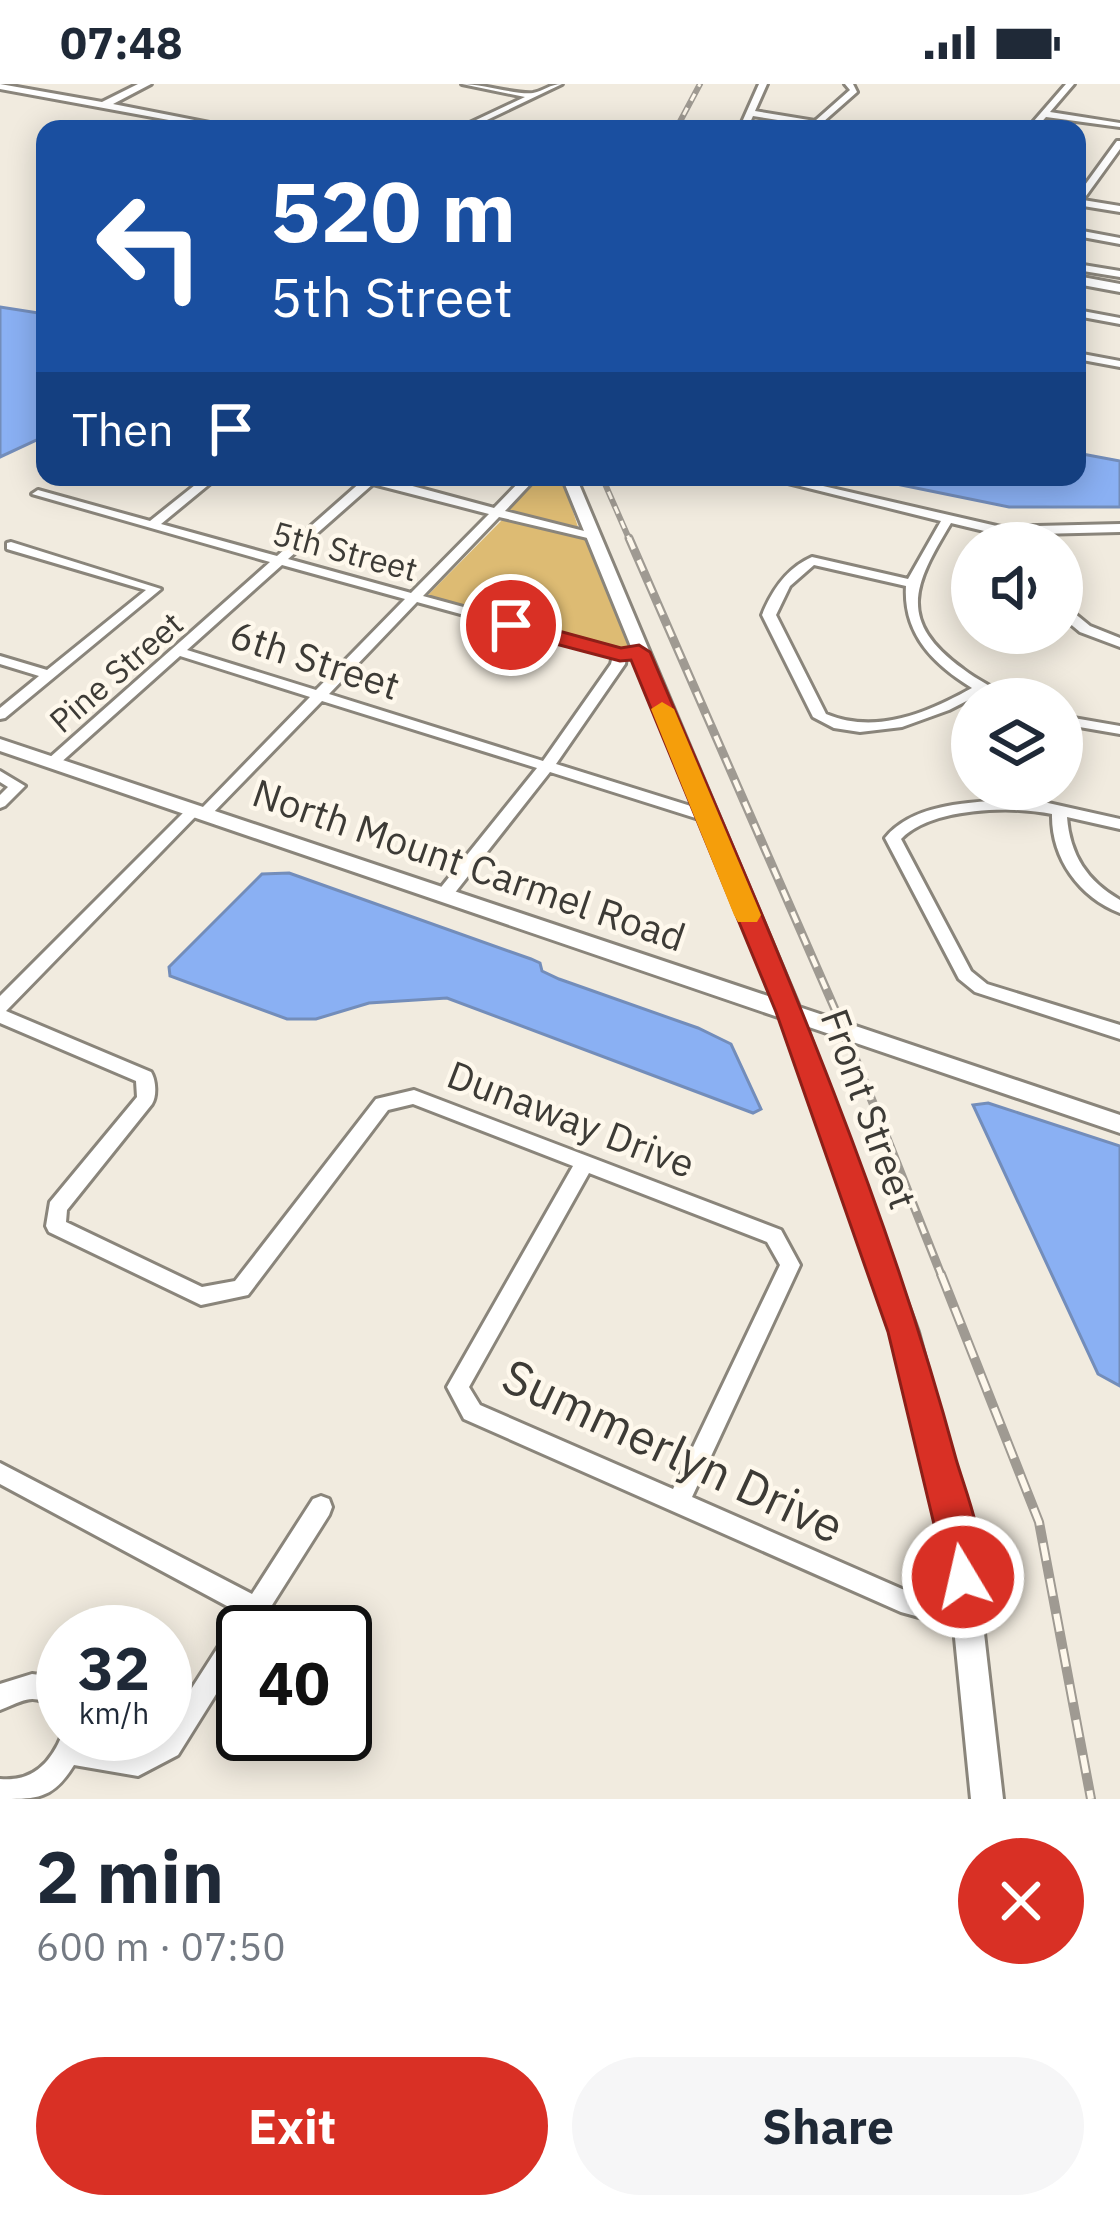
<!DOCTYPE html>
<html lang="en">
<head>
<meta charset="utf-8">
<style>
	:root { --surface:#fff; --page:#f6f6f7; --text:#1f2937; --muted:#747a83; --accent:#d93025 }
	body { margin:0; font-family:"IBM Plex Sans",sans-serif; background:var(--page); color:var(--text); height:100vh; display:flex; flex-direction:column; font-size:45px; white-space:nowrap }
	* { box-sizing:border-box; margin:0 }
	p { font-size:39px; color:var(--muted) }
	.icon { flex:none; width:66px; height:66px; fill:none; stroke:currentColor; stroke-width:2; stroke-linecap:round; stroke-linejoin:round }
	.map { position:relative; height:1715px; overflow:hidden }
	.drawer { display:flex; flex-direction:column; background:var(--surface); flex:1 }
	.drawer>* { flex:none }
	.banner { position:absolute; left:36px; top:36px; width:1050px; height:366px; border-radius:24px; box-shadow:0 6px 30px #0003; background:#1a4fa0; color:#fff; overflow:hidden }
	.fabs { position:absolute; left:951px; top:438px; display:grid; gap:24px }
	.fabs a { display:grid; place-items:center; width:132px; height:132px; border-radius:50%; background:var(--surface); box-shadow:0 6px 30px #0003; font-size:60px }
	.speed { position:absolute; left:36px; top:1521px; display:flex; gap:24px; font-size:60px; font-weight:700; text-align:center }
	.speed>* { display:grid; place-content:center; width:156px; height:156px; border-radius:50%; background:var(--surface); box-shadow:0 6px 30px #0003; line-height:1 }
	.speed small { font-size:30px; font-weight:400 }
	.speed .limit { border:6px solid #111; border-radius:18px; background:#fff; color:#111 }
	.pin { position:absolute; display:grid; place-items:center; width:102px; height:102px; color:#fff; margin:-51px; border:6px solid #fff; border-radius:50%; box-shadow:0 3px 12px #0007 }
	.me { position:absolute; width:132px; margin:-66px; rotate:351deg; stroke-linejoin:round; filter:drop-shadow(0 0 9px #0008) }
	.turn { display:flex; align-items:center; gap:42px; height:252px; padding:0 36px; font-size:54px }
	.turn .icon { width:156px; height:156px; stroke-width:2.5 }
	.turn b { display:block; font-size:84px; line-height:102px }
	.then { display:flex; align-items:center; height:114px; padding:0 36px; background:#0003; gap:24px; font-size:45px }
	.round { display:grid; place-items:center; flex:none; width:126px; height:126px; border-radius:63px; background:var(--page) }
	.overview { display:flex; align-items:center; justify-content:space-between; height:204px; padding:0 36px }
	h1 { font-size:72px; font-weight:700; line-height:90px }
	.primary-button { display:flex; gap:24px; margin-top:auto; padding:24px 36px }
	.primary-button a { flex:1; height:138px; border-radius:72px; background:var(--accent); color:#fff; font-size:48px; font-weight:700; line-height:138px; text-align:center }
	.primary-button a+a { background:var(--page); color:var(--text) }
	.status { display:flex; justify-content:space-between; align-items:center; height:84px; padding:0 60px; background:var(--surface); direction:ltr }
	.status svg { height:33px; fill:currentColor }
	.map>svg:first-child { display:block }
	.green { fill:#ddbb73 }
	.water { fill:#8ab0f3; stroke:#738dba; stroke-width:3 }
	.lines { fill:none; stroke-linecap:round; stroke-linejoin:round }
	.minor-casing { stroke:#8a857b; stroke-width:6 }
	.tertiary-casing { stroke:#8a857b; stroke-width:6 }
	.minor { fill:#fff; fill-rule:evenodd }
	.tertiary { fill:#fff; fill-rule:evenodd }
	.rail-far2-casing { stroke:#9f9a92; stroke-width:6 }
	.rail-far1-casing { stroke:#9f9a92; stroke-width:9 }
	.rail-casing { stroke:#9f9a92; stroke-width:10 }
	.rail-far2 { stroke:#fef8ec; stroke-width:3; stroke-dasharray:8; stroke-linecap:butt }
	.rail-far1 { stroke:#fef8ec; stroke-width:4.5; stroke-dasharray:12; stroke-linecap:butt }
	.rail { stroke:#fef8ec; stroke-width:6; stroke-dasharray:18; stroke-linecap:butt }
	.route { fill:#d93025; stroke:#8d1f18; stroke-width:3 }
	.slow { fill:#f59e0b }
	.labels { text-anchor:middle; stroke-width:9; stroke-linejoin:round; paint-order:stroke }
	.far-street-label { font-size:33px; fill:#3d3b36; stroke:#fef8ec }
	.street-label { font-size:39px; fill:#3d3b36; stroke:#fef8ec }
	.near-street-label { font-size:48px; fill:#3d3b36; stroke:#fef8ec }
</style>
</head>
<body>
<div class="status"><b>07:48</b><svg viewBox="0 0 49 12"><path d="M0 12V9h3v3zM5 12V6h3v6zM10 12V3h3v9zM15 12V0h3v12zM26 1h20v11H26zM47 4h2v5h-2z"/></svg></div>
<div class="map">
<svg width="1120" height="1715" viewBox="0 0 1120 1715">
	<rect width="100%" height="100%" fill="#f1ebdf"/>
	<path class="green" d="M540,394l24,6 14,43 -71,-16 25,-31z
		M504,434l83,21 44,111 -206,-52z"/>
	<path class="water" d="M0,223l45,7v122l-45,21z
		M1077,369l43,8v46h-111l-147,-30h215z
		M289,789l242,86 9,4 2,8 17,8 139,49 33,16 30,65 -8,4 -306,-115 -78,5 -53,16h-29l-117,-43 -1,-9 93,-93z
		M988,1019l132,43v240l-22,-12 -125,-269z"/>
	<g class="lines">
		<g class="minor-casing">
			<path id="minor" d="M462,0c20,0 55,11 71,9 11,-2 17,-9 29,-9l-94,45h-11l68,-32z
				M759,0h8l-12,27 60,10 35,-31 -5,-6h8l4,8 -34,30 31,7h-19l-82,-13 -6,13h-8z
				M1066,0h8l-24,28 70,11v4l-74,-10 -11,12h-8z
				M1117,57h3v8l-37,51 37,6v6l-43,-7v-9z
				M1077,146l43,8v6l-43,-8z
				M1077,180l43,7v6l-43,-7z
				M1077,226l43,8v6l-43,-8z
				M1077,269l43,8v6l-43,-8z
				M205,393h13l-57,47 116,32 85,-75 -7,-4h24l115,31 30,-31h13l-32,34 91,23v6l-97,-23 -76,79 197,54 24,-1v6l-18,2 -1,7 -69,100 154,48 3,4 -8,5 -155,-49 -100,127h-12l-2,-4 2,-4 99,-123 -215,-67 -112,115 -5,2 -7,-4 -192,197 145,61c5,8 6,24 1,32l-85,106 -1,12 136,65 33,-6 141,-182 38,-9 367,140 19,35 -108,232 210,92 73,21 4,8 -4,8 -8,4 -66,-18 -437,-193 -17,-32 126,-221 -160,-62 -25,6 -140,185 -47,10 -152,-73 -3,-6 4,-24 87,-105 -1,-16 -136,-58v-27l189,-189 5,-2 7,4 109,-112 -130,-41 -122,109h-10l-2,-3 2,-3 222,-197 -238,-68 6,-4 112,31zM373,400l116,30 -78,79 -123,-34zM282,481l123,34 -89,91 -129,-40zM417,518l196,54 -2,8 -68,97 -214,-67zM589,1089l178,69 13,23 -107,224 -193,-84 -11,-18z
				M784,393l217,50 119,-3v8l-119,3 -50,-12c-36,60 -56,97 12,146 15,12 33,19 48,30h-18l-11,-6 -33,17 -47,17 -42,5 -26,-4 -21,-11 -51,-102c10,-25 25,-47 50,-58l96,22 33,-58 -165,-41zM814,481l92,21c-3,48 27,78 66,102 -45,25 -96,47 -146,26l-50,-99 14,-29z
				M11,458l150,47 -156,129 -5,1v-11l39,-32 -39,-12v-8l47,14 99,-80 -139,-41v-6z
				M1062,523l6,1 22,18 30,12v9l-40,-15 -18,-15z
				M1062,632l58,10v8l-58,-10z
				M0,687l25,15 -20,20 -5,2v-13l8,-8 -8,-5z
				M1013,716l35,3 72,16v10l-53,-12c3,38 20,64 53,83v13c-41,-16 -69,-55 -68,-99 -41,-8 -120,-7 -151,25l70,132 16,13 133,41v14l-145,-47 -16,-13 -74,-141c28,-35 87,-36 128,-38z
				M0,1379l252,131 61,-95 8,-3 8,3 3,8 -3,8 -74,117h-12v19l-65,104 -40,21 -64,-11c-21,34 -36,34 -74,34v-20c33,3 51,-16 63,-46l24,1 -3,8 52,9 29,-17v-4l75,-117 -240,-129z
				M32,1590l16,2 15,7v26c-34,-14 -29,-13 -63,1v-26z"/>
		</g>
		<g class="tertiary-casing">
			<path id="tertiary" d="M0,0l102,18 36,-18h13l-38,20 127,25h-22l-218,-40z
				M1077,192l43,8v8l-43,-8z
				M562,393h14l223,530 321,108v18l-314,-107 112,306 55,205 30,262h-32l-26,-262 -53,-205 -111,-314 -781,-267v-12l774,259z"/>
		</g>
		<use href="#minor" class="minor"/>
		<use href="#tertiary" class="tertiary"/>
		<g class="rail-far2-casing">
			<path id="rail-far2" d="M676,45l24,-45
				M602,393l28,64"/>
		</g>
		<g class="rail-far1-casing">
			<path id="rail-far1" d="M629,454l215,492 98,247"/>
		</g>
		<g class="rail-casing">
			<path id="rail" d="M941,1190l98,248 52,277"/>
		</g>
		<use href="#rail-far2" class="rail-far2"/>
		<use href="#rail-far1" class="rail-far1"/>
		<use href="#rail" class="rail"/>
	</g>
	<path class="route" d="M511,534l110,30 18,-3 11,7c113,265 231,528 306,807 11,38 36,94 20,132l-13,5 -13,-5 -62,-259 -112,-320 -145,-352 -11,1 -117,-31 -3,-5z"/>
	<path class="slow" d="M662,618l12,7 87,206 -4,7h-19l-4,-7 -83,-206z"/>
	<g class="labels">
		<g class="far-street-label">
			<text transform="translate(345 467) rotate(15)" y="12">5th Street</text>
			<text transform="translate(116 588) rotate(-41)" y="12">Pine Street</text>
		</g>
		<g class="street-label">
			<text transform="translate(315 576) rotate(18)" y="14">6th Street</text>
			<text transform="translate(469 781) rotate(19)" y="14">North Mount Carmel Road</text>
			<text transform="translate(869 1025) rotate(70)" y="14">Front Street</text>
			<text transform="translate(571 1035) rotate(21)" y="14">Dunaway Drive</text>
		</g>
		<g class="near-street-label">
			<text transform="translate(673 1367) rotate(25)" y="17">Summerlyn Drive</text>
		</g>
	</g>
</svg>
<div class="fabs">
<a><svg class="icon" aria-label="sound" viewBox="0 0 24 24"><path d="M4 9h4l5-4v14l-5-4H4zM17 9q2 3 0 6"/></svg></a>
<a><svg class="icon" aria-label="layers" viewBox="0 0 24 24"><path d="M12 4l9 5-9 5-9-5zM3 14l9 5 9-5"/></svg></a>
</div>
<div class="speed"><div>32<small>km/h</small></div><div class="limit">40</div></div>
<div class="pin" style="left:511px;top:541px;background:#d93025"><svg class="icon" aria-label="arrive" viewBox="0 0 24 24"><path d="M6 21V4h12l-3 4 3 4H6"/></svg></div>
<svg class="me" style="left:963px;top:1493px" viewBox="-20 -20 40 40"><circle r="17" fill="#d93025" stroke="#fff" stroke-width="3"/><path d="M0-11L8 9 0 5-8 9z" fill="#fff"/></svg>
<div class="banner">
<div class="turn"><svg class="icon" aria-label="left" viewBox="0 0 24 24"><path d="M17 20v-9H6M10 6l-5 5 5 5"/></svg><div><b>520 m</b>5th Street</div></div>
<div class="then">Then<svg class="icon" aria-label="arrive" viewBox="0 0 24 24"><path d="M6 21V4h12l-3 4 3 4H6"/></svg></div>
</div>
</div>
<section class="drawer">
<div class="overview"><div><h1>2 min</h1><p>600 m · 07:50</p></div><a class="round" style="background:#d93025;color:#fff"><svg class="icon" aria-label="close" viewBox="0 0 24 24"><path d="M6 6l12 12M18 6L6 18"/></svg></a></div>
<div class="primary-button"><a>Exit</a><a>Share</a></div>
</section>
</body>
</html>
